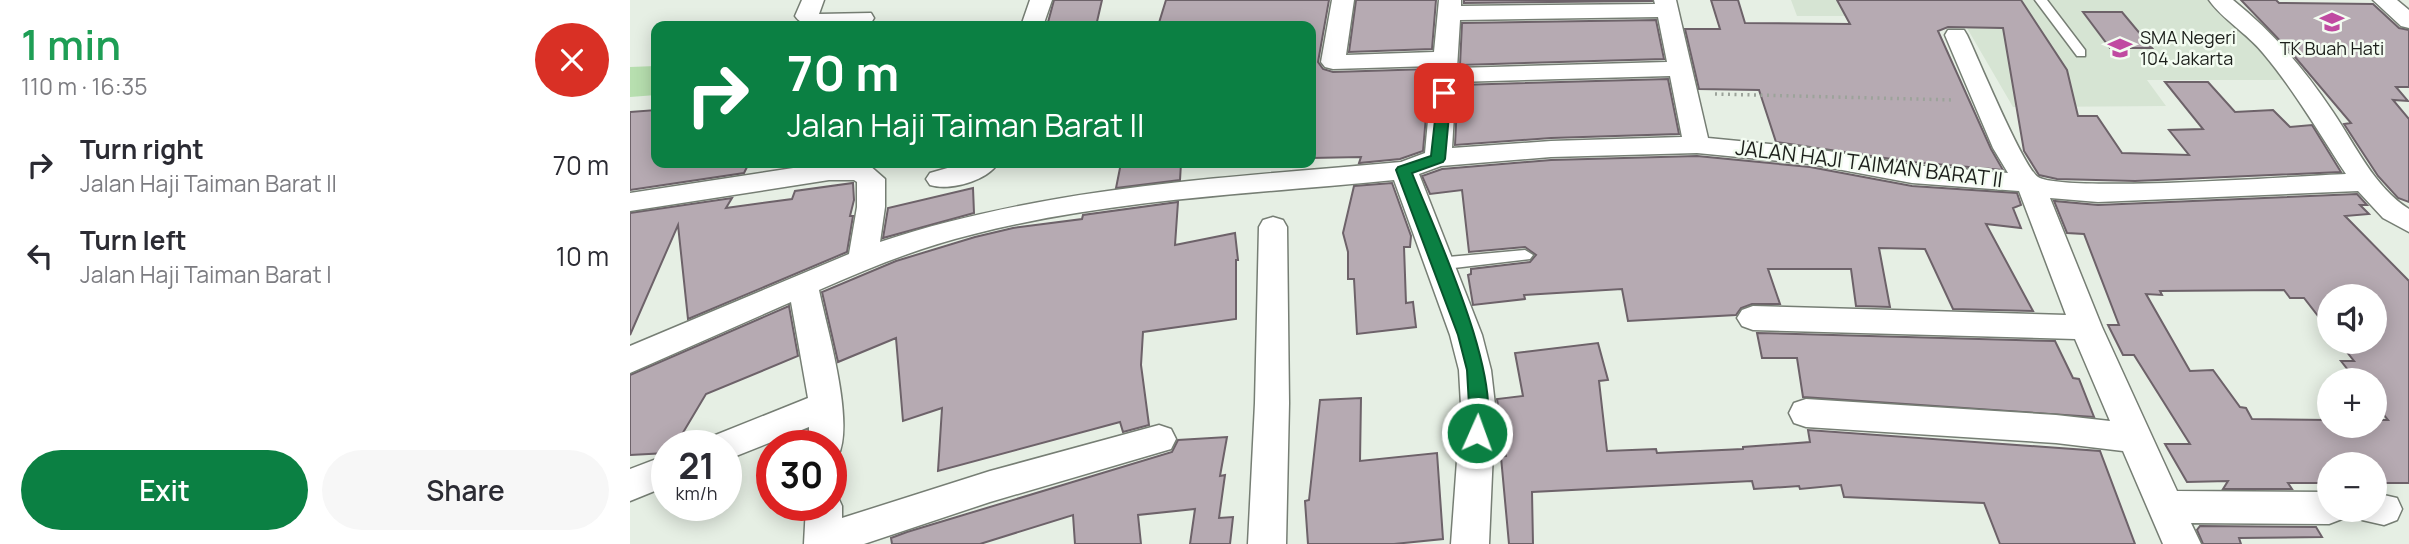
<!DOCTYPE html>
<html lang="en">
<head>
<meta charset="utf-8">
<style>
	:root { --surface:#fff; --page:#f7f7f7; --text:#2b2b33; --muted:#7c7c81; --accent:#0b8043 }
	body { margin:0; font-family:Manrope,sans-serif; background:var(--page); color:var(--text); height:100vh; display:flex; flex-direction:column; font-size:26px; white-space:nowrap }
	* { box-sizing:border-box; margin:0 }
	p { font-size:23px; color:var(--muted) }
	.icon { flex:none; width:38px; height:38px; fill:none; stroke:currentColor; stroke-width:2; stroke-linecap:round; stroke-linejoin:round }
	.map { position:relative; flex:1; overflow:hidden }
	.drawer { display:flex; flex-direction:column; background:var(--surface); width:630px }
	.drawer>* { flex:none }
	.guide { position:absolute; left:21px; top:21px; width:665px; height:147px; border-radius:14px; box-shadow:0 4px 18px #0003; background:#0b8043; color:#fff; overflow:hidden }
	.fabs { position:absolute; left:1687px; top:284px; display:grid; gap:14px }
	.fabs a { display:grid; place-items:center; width:70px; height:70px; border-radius:50%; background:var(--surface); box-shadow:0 4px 18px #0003; font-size:35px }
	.speed { position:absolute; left:21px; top:430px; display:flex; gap:14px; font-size:35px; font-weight:700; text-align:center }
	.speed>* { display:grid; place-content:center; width:91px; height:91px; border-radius:50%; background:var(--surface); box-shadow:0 4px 18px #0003; line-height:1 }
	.speed small { font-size:18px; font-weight:400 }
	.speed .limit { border:10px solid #d22; background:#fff; color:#111 }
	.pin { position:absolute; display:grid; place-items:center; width:60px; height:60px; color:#fff; margin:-30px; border-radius:14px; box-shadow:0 4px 10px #0006 }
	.me { position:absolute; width:77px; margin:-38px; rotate:2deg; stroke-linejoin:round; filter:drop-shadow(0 0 5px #0008) }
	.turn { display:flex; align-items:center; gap:24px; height:147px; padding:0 21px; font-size:32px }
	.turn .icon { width:91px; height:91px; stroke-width:2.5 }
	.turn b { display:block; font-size:49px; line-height:60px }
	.round { display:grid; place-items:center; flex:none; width:74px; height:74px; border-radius:37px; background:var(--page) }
	.head { display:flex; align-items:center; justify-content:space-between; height:119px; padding:0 21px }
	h1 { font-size:42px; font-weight:600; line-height:52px; color:#1e9e55 }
	.button { display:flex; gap:14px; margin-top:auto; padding:14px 21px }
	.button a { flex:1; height:80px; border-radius:42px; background:var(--accent); color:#fff; font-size:28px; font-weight:600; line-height:80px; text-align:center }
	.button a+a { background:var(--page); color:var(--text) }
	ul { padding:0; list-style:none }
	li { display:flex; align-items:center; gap:21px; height:91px; padding:0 21px }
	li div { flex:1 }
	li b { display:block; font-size:26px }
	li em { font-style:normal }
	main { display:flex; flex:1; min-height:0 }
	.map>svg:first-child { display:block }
	.built { fill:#d6e4d3 }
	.green { fill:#b7dfaf }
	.building { fill:#b6aab2; stroke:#6d6269; stroke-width:2; fill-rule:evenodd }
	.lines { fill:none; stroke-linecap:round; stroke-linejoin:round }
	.service-casing { stroke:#767e74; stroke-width:3 }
	.minor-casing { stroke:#767e74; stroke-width:3 }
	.path { stroke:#9ca39a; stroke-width:3.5; stroke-dasharray:2 4.5; stroke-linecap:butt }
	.service { fill:#fff; fill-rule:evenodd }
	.minor { fill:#fff; fill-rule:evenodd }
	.route { fill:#0b8043; stroke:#07532c; stroke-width:2 }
	.labels { text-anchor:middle; stroke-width:5; stroke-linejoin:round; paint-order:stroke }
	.far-poi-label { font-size:18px; fill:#1c1f1b; stroke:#f3fcf1; text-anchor:start }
	.street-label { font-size:21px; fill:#1c1f1b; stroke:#f3fcf1 }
</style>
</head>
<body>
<main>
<section class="drawer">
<div class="head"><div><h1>1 min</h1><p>110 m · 16:35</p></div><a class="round" style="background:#d93025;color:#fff"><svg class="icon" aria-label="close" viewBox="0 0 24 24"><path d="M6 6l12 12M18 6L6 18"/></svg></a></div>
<ul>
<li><svg class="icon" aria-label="right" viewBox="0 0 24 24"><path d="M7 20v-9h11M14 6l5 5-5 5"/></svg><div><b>Turn right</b><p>Jalan Haji Taiman Barat II</p></div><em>70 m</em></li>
<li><svg class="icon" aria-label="left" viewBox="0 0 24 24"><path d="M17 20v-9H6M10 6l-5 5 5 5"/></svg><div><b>Turn left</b><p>Jalan Haji Taiman Barat I</p></div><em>10 m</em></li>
</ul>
<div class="button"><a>Exit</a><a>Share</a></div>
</section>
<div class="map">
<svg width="1779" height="544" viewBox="0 0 1779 544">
	<rect width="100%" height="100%" fill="#e6efe4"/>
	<path class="built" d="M1161,0h424l75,80h-143l19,26 -153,1 -53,-91h-163z"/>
	<path class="green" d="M26,66v29l-26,2v-30z"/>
	<path class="building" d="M424,0h48l-6,26h-49z
		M536,0h163l-11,62 5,7 10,3 97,-3 -7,82 -23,8 -41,4 2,-6 -50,1v-132h-153z
		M726,0h80l-4,49 -83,3z
		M834,0h188v1l-188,2z
		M1081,0h27l7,23 105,1 -13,-24h184l46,70 11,46h19l25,37 67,2 -20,-25 34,-1 -38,-47h43l27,30 38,-2 17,17 22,-2 29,47 -206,9 -78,-2 -18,-4 -15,-24 -21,-123 -55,-1 -10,4 53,118 12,21 -91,-8 -136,-20 -17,-52 -60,-1 -14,-60h35z
		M1611,0h35l3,3 94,1 26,24 10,2v57h-13l12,14 -15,-1 16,19v83l-11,-4 -20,-22 -34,-52 7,-1 -62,-73z
		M1453,12h39l30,36h-42z
		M1026,20l8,39 -204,6 2,-42z
		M1038,79l11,55 -128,4 -96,7 3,-60z
		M26,110v53h93l-5,10 -114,17v-78z
		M1067,156l113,11 102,19 105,7 4,12 -8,3 8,20 -35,-4 47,87 -80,-2 -28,-60 -46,-1 11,59 -34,-1 -5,-37h-83l12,35h-28l-11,4 -5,7 -108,6 -6,-32 -98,6 1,4 -52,6 -5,-30 3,-1v-5l59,-7 6,-7 -11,-8 -56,5 -7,-62 -32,4 -8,-18 20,-7 109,-9z
		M491,163h60l-1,17 -64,8z
		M223,183l1,17 -4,16h3l-6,36 -159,67 -10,-94 -48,110v-122l102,-15 -6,10 66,-9 3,-8z
		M762,183l19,53 -1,11h-6l2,56 7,-1 3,25 -59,7 -3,-55h-6v-27l-5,-19 11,-47z
		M343,188l1,25 -91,25 5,-30z
		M1727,194l10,11h-7l9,9 -24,2 64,65v202h-34v-19h-46v19h-41l4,6h-69l5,-8 -41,1 -22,-38h25l-56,-89h-11l-15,-30h11l-35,-91 -17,-1 -13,-32 44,4zM1654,290l6,8h14l25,32v-34h46v45h-37l16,20h-13l15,19h19v24l13,16h-13v5h-46v-5l-77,-1 -6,-11 -6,-1 -27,-37 -23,1 -44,-77 16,1 -2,-4z
		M548,202l-3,43 60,-12 3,27h-2v59l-93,13 -2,33 8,60 -26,7 -3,-10 -182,49 4,-63 -39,13 -7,-83 -58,24 -16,-70 74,-31 79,-24 38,-9 69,-9 1,-4z
		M159,306l9,50 -92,38 -31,52h-8v7l-37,2v-80z
		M1127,333l298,8 18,37 6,1 15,38 -291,-20 -6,-39h-35z
		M968,343l10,37 -9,1 8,70 49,-2 1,4 86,-4v-2l67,-5 -2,-12 292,21 35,93h-135l-16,-41 -140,-6 -3,-12 -41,4 -1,-3 -45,3 -2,-8 -220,11 1,52h-24l-8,-87 5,-1 -9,-57 26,-3 -8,-43z
		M731,398l-1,63 77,-8 6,86 -49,5h-86l-3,-43 4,-1 11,-100z
		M597,437l-7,39 5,-1 -6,43 14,-1 -3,27h-40l5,-35 -57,6 3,29h-66l-2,-29 -93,29h-88l-1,-6 16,-6 265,-80 6,-12z
		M1570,526l116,1 6,10 -83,1 2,6h-38l-6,-14z"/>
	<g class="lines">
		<g class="service-casing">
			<path id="service" d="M1405,0h12l38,50v6h-8z
				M895,250l8,5 -3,4 -93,11 -8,-6 8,-6z"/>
		</g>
		<g class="minor-casing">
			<path id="minor" d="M172,0h22l-5,14 52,-1 3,5 -3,5 -8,2c-19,1 -56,9 -68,-9z
				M400,0h22l-9,26h-22z
				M702,0h22l-8,55 88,-3 5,-52h22v6l194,-2 -1,-4h22l32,138 102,10 102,17 96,8 -15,-25 -48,-113 3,-5h16l3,5c11,23 56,132 71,142 26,16 262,-1 308,-3 -27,-41 -51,-83 -83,-121 -15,-19 -41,-34 -54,-53h24c40,32 72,70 100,112 23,34 41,75 76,97v23l-26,-14 -25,-27 -260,11 -48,-4 52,129 75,164 152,1v17h18l-5,10 -13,5 -138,-1 10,21h-38l-40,-93 -67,-8 -250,-16 -12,-4 -5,-10 5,-10 12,-4 250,16 54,6 -35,-82 -322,-9 -11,-4 -5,-8 5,-8 11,-4 313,9 -47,-124 -107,-8 -102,-19 -113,-11 -146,4 -110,9 -22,8 63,161 9,35 4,35 -6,139h-38l10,-139 -2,-35 -9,-35 -56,-155c-140,14 -283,19 -420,54 -54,13 -105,34 -155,56 8,39 36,132 19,166l-7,3v-13h-22v-19l-83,33v-14h-18l5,-10 95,-38 -17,-96 -161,71v-27l219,-92 8,-47v-25l-3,-2h-25l-199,31v-18l196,-30 43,2 16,14v28l-5,35c169,-56 345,-64 521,-80l24,-9 8,-87 -100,3 -8,-2 -4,-5zM1028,17l9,45 -210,6 3,-48zM1040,76l12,61 -131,4 -99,7 4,-66z
				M1743,0h24l12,10v18l-8,-2z
				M335,163h33c-11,18 -48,28 -68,22l-4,-6 4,-6z
				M643,217l10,3 4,7 2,176 -3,141h-38l7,-141 4,-176 4,-7z
				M529,425l12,4 5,10 -5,10 -181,53 -126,42h-60l2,-38h25v-14l6,3 5,11v12l148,-47z
				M37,455v31l-37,15v-32z
				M1745,493l22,5 5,11 -5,11 -13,5 -22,-5 -5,-11h18z"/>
		</g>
		<path class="path" d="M1085,94l240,6"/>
		<use href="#service" class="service"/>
		<use href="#minor" class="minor"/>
	</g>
	<path class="route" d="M814,89l7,4 -6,66 -2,3 -31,11c21,54 97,214 71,266l-6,2 -7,-2 -2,-6 1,-28 -2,-35 -9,-35 -62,-165 2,-3 33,-11 7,-63z"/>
	<defs>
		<g id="school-bare" transform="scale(1.89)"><path d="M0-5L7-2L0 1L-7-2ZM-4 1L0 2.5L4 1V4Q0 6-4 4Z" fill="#c04aa1" stroke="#f3fcf1" stroke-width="2.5" paint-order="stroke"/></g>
	</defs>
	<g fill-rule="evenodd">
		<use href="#school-bare" x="1702" y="22"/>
		<use href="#school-bare" x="1490" y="48"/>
	</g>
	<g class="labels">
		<g class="far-poi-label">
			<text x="1510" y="44">SMA Negeri<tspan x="1510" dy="21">104 Jakarta</tspan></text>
			<text x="1702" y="55" text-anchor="middle">TK Buah Hati</text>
		</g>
		<g class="street-label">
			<text transform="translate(1239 164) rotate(7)" y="7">JALAN HAJI TAIMAN BARAT II</text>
		</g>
	</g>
</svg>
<div class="fabs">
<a><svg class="icon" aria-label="sound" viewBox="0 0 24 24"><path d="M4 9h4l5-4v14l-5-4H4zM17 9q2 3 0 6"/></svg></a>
<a>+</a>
<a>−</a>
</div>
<div class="speed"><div>21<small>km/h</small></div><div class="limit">30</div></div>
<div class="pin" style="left:814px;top:93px;background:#d93025"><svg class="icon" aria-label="arrive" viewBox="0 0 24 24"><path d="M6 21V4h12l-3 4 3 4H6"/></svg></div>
<svg class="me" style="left:847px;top:433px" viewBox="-20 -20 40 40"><circle r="17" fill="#0b8043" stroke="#fff" stroke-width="3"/><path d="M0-11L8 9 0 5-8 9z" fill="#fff"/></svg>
<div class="guide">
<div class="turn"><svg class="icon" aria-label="right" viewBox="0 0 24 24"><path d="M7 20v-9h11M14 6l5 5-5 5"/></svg><div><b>70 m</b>Jalan Haji Taiman Barat II</div></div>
</div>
</div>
</main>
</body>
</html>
